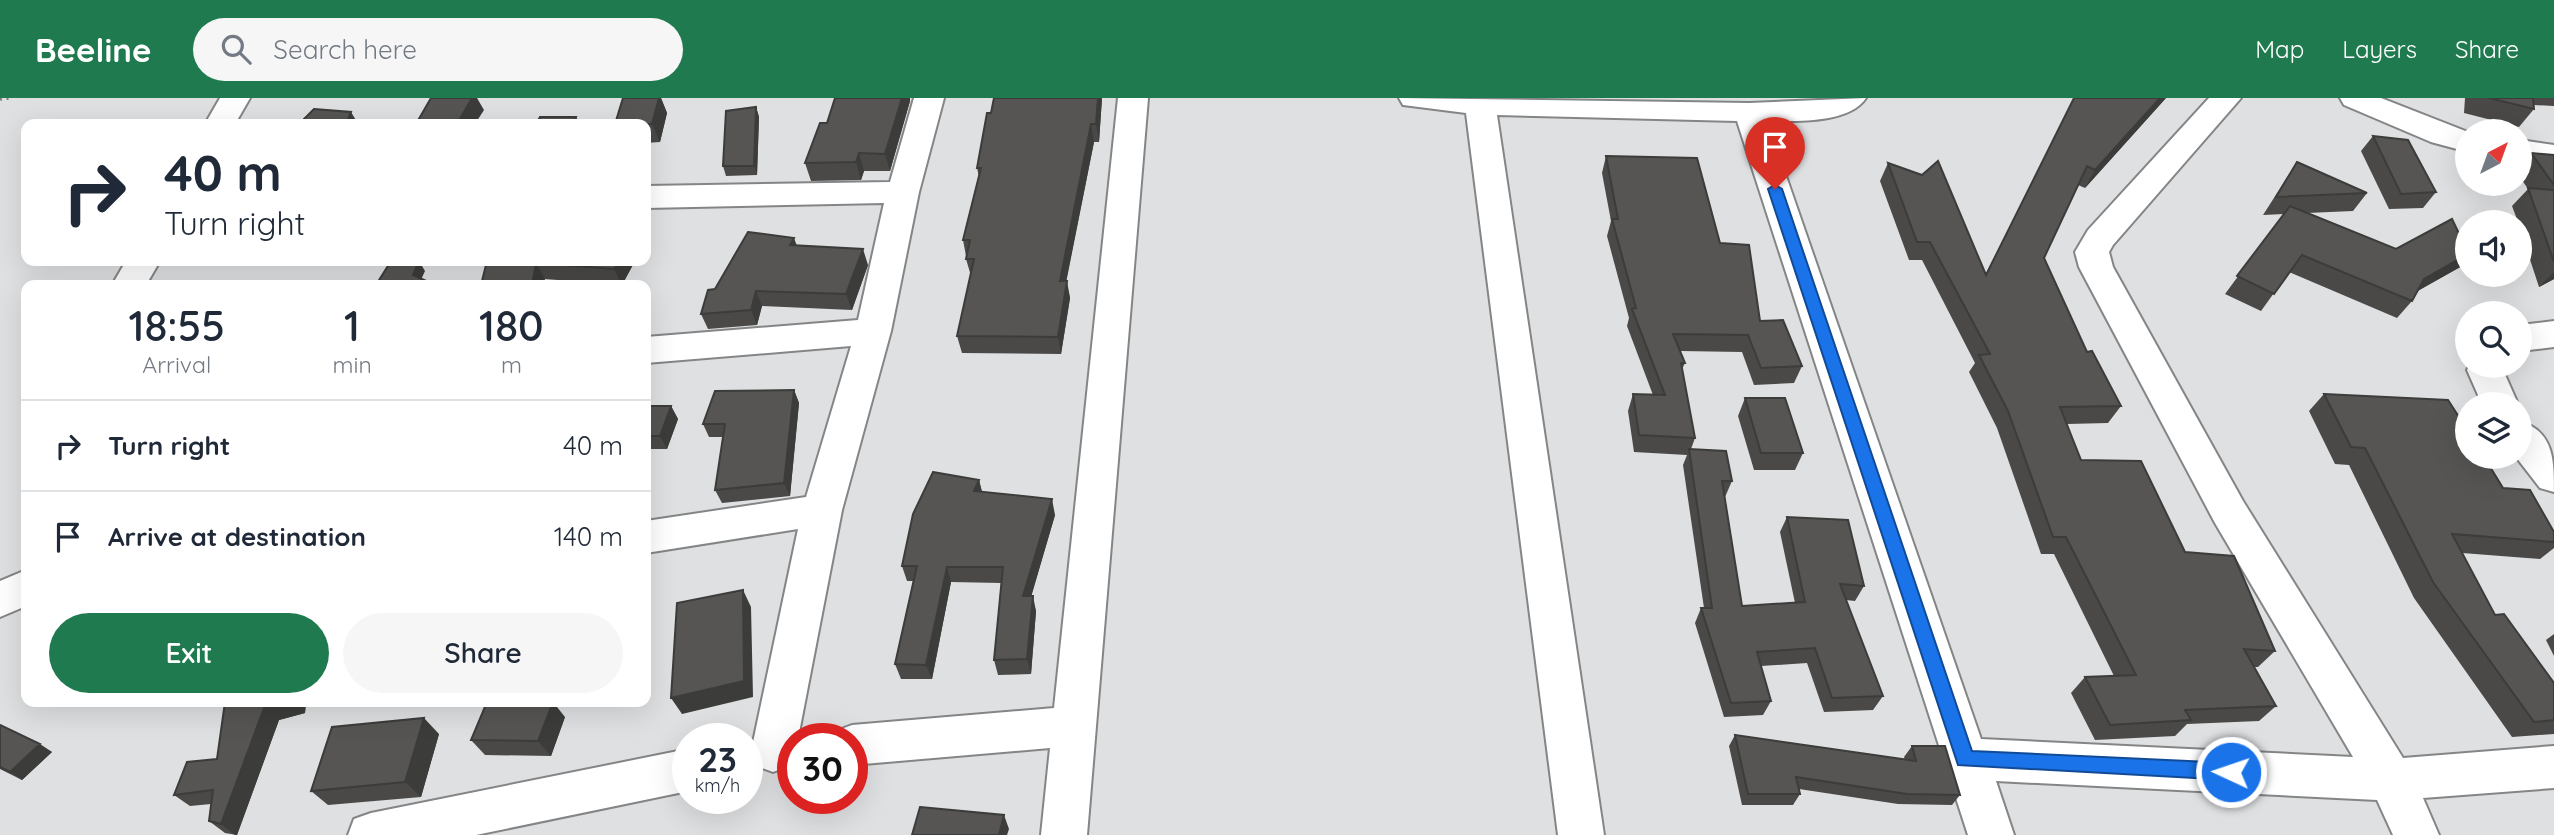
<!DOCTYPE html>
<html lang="en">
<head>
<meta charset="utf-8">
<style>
	:root { --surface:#fff; --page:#f6f6f7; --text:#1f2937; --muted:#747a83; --line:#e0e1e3; --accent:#207a4f }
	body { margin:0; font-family:Quicksand,sans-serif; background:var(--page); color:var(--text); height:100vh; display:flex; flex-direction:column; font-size:26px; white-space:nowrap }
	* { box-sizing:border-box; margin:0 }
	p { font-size:23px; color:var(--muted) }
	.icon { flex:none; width:38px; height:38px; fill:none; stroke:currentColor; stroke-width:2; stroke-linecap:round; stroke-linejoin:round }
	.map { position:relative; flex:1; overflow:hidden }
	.drawer { position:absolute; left:21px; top:182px; width:630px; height:427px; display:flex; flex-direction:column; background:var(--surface); border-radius:14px; box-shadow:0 7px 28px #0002 }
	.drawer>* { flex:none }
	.top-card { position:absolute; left:21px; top:21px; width:630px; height:147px; border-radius:14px; box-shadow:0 7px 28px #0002; background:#fff; color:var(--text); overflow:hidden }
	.needle { width:46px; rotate:41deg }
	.controls { position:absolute; left:2455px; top:21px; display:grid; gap:14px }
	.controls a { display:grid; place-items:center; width:77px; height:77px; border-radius:50%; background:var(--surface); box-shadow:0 7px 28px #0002; font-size:35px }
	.speed { position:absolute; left:672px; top:625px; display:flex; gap:14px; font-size:35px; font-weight:700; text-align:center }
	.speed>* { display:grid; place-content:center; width:91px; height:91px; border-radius:50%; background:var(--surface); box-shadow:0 7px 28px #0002; line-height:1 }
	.speed small { font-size:18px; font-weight:400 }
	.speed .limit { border:10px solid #d22; background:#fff; color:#111 }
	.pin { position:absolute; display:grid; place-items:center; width:60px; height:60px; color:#fff; margin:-72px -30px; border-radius:50% 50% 50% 0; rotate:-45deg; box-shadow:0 0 7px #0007 }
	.pin .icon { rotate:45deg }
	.me { position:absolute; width:77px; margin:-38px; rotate:273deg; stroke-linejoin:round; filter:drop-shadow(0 0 5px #0008) }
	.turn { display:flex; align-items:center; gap:24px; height:147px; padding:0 28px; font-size:32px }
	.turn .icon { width:91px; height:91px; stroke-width:2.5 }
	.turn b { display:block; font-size:49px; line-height:60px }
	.eta { display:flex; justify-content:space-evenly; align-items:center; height:119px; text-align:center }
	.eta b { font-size:42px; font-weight:600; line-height:49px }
	.cta { display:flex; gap:14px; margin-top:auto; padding:14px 28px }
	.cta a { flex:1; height:80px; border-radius:42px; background:var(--accent); color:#fff; font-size:28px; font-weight:600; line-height:80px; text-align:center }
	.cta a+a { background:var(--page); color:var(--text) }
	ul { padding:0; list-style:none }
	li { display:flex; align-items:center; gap:21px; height:91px; padding:0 28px; border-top:2px solid var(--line) }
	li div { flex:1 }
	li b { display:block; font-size:26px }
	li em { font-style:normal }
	header { display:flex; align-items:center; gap:42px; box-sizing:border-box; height:98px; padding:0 35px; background:var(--accent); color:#fff }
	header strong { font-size:33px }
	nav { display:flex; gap:38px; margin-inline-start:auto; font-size:24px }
	.search { width:490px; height:63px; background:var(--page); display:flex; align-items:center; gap:18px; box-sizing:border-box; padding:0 24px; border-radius:38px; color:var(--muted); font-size:26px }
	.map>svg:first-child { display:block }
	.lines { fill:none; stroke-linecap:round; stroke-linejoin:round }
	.street-casing { stroke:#848586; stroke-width:4 }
	.path { stroke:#808182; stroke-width:3.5; stroke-dasharray:2 4.5; stroke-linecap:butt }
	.street { fill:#fff; fill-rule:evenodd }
	.wall { fill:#4a4948 }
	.shaded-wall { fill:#3c3c3b }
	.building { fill:#565554; stroke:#3c3c3b; stroke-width:2 }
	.route { fill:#1a73e8; stroke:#114b97; stroke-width:2 }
</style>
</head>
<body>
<header>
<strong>Beeline</strong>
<div class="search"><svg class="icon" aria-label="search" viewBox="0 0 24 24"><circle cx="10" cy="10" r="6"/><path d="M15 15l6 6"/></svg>Search here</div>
<nav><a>Map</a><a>Layers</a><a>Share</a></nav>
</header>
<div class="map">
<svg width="2554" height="737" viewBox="0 0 2554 737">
	<rect width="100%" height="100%" fill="#dfe0e2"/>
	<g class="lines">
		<g class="street-casing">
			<path id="street" d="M220,0h30l-15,26h-30z
				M914,0h30l-25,94 -28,139 -49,179 -44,228h-5v20l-4,8 -16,6 -16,-6 -6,-14 47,-223 -152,24v-32l160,-24 45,-151 -205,17v-26l212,-17 26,-117 -238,5v-22l244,-4z
				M1118,0h30l-61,737h-46l9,-87 -198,17v-27h-19l3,-7 16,-6 202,-17z
				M1399,0l350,5 117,-5c-17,26 -71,23 -99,23l214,618 372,18 -138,-234 -136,-256 -4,-15 13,-22 121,-132h32l-128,147 -4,7 4,15 130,234 160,257 151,-12v42l-131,10 16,37h-46l-16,-35 -381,-19 18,54h-46l-231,-714 -240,-6 107,720h-46l-92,-722 -63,-8z
				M2340,0h41l87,34v20l-37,-10 -87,-37z
				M2520,42l34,5v20l-34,-5z
				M126,163h34l-14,24h-34z
				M2554,223v26l-34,4v-26z
				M2469,268h36l-2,4 15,34h-36l-15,-34z
				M2520,323c34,11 34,39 34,71l-14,-4 -24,-31h4z
				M26,472v36l-26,11v-36z
				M688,651v42l-212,44h-128l6,-16 17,-6z"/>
		</g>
		<path class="path" d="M0,1l10,-1"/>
		<use href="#street" class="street"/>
	</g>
	<path class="wall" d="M623,0h38l6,15 -7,29 -14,1v-19z
		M835,0h75v3l-20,70h-26l-3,9 -50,1 -6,-18 22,-40z
		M994,0h108l-3,44h-5l-28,139 4,17 -9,56 -99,-1 -5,-17 14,-60 -5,-17v-3l-3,-16 16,-63 -2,-9z
		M2074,0h92l-81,90 -7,-3 -34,73 43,94 34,54 -13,17 -41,1 14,36 104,92 90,99 -17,16h-4l22,39 -17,15 -72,3 -12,12 -80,4 -24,-47 14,-16 29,-1 -60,-122h-13l-44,-126 -28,-56 6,-9 -53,-103h-13l-29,-79 8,-18 98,111z
		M2465,0h89v8l-20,-1v4l-15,18 -55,-14z
		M756,9l3,10 -2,58 -31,1 -3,-10z
		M2373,38l63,56 -13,16 -34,1 -28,-58z
		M2531,55l23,2v124l-15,8 -19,-58v-7h-2l-6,-16 16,-17 -8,-12v-11z
		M1606,58l114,87 40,78 42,45 -8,17 -40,2 -12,-33 -62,-1 5,12 -3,6 13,69 -4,11 41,32 -7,16 17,109 53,-3 -15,-71 7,-15 77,69 -9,15 -9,-1 37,96 -10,14 -49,2 -17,-49 -46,3 10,35 -8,14 -39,2 -29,-94 6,-15h3l-21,-143 4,-10 -53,-3 -6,-41 5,-17 20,1 -26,-69 2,-8 -22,-82 4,-15 -9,-48z
		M2297,64l70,31 -14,18 -46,2 89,36 66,17 -45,25 -5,10 -15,17 -108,-46 -28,39 -36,-17 59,-80 -21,1z
		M797,148l71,19 -16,45 -90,-4 -5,19 -49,4 -7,-15 14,-25z
		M487,163h148l-13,24 -77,-6z
		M794,292l5,13 -9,93 -68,7 -7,-13 8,-53h-14l-6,-13z
		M2324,296l179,94 51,44v16l-14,11 -78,-6 33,62 59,68v51l-42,3 -98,-139 -65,-133 -14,-1 -26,-53z
		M1745,300l58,55 -8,17h-41l-16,-54z
		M646,308h25l7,13 -11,30h-16l-5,37z
		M979,382l3,12 73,23 -24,81 5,15 -5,63 -33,1 -4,-15 7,-77 -50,-1 -19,97h-31l-6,-15 18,-83h-6l-5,-15z
		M2554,536v22l-8,-16z
		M225,604h81l-1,11 -26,7 -42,115 -12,-2 -16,-12 2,-17 -21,2 -16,-11 43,-36z
		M565,619l-14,39 -66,-1 -14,-15z
		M0,627l52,27 -30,28 -22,-11z
		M439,636l-18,63 -93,8 -17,-14z
		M1735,637l170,25 -1,-3 8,-11 48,49 -8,10 -54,-1 -99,-15 1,5 -7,11h-51l-13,-59z"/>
	<path class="shaded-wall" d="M472,0h5l7,12 -9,14h-18z
		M659,0h2l6,15 -7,29 -8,-18z
		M902,0h8v3l-20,70 -5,-17z
		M1098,0h4l-3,44 -3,-18z
		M2160,0h6l-81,90 10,-18z
		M756,9l3,10 -2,58 -3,-9z
		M351,14l6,10 -1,2h-10z
		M576,19l4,7h-7z
		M1091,26l3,18 -31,156 -3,-17z
		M859,55l5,18 -3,9 -5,-18z
		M794,140l6,16 -10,-9z
		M863,151l5,16 -16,45 -6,-16z
		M2468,156v6l-6,6 -53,30 15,-17z
		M419,163l6,10 -6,13 -6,-9z
		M619,163h16l-13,24 -8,-16z
		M536,165l9,16 -1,6h-12z
		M2554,174v7l-15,8z
		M1067,183l3,17 -9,56 -3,-17z
		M756,193l6,15 -5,19 -6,-15z
		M794,292l5,13 -9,93 -6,-13z
		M671,308l7,13 -11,30 -7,-13z
		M646,342l5,9 -5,37z
		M979,382l4,16 -9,-5z
		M1052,401l3,16 -28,96 -4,-15z
		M947,469l4,15 -19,97 -6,-14z
		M743,492l8,17 2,90 -71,17 -11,-16z
		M1033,498l3,15 -5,63 -4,-15z
		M286,604h20l-1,11 -26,7 -42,115h-2l-14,-11 43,-116z
		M553,604l12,15 -14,39 -13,-15z
		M424,620l15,16 -18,63 -16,-15z
		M40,646l12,8 -30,28 -12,-8z
		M1004,717l5,14 -2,6h-8z"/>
	<path class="building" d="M431,0h41l-15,26h-41z
		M623,0h36l-7,26h-37z
		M835,0h67l-17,56 -26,-1 -3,9 -51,1 15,-40h7z
		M994,0h104l-2,26h-5l-31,157h7l-9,56 -101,-1 17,-77h-8l4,-19h-7l18,-72h-4l10,-55h4z
		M2074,0h86l-65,72 -8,-4 -43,92 43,94 5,-1 29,55 -61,1 21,53 60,1 44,91 49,4 41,95 -31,-2 32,57 -91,4 6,10 -81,5 -25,-48 51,-2 -70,-138h-13l-45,-126 -29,-56 11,-1 -60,-112h-13l-29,-79 34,12 16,-14 48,114z
		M2489,0h44l1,11z
		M756,9l-2,59h-31l3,-55z
		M314,11l37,3 -5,12h-47z
		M540,19h36l-3,7h-37z
		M2373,38l35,4 28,52 -35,2z
		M2531,55l23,2v30z
		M1606,58l91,2 23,85 29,2 11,76 23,-1 19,46 -41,2 -13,-33 -75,-1 12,29h-4l14,75 -56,-3 -6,-41 32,1 -33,-86 4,-1 -24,-89h6z
		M2297,64l70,31 -91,4z
		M2528,90l26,2v72z
		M2290,108l106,43 56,-30 10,21 6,3v11l-44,25 -12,22 -110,-46 -28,39 -37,-18z
		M748,134l46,6 -4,7 73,4 -17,45 -90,-3 -5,19 -50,4 7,-24 7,-1z
		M391,163h28l-6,14 22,10h-59z
		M487,163h132l-5,8 -78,-6 -4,22h-51z
		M794,292l-10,93 -69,7 10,-66h-22l12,-33z
		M2324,296l124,6 20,31v26h16l19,31 27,2 24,42v10l-102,-8 43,81 9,-1 50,69v37l-20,2 -101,-140 -68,-134 -14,-1z
		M1745,300h40l18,55h-42z
		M646,308h25l-11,30h-14z
		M1689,351l37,2 6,30h-10l20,125 63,-4 -18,-85 61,3 16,66 -24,-2 43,112 -51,2 -17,-50 -58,4 14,49 -40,2 -30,-95h11z
		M933,374l46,8 -5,11 78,8 -29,97h10l-6,63 -33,1 9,-93h-56l-21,98 -31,-1 22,-98h-15l11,-52z
		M743,492l1,91 -73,17 6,-95z
		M225,604h61l-22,6 -43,116 -12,-3 4,-31 -39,5 13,-33 30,-3z
		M487,604h66l-15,39 -67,-1z
		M424,620l-19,64 -94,9 21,-64z
		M0,627l40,19 -30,28 -10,-5z
		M1735,637l181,26 -4,-15h33l15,49 -53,-1 -111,-17 4,17h-52z
		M920,709l84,8 -5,20h-87z"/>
	<path class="route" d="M1775,87l7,4 190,562 259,12 7,3 2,6 -2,6 -7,2 -273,-15 -190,-576z"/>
</svg>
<div class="controls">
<a><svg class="needle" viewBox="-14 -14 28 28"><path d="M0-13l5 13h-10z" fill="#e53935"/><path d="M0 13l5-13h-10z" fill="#747a83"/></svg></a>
<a><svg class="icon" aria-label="sound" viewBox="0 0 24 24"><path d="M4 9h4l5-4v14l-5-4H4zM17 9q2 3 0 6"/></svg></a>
<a><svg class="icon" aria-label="search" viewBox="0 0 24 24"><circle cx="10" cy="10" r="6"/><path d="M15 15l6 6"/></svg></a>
<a><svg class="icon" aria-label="layers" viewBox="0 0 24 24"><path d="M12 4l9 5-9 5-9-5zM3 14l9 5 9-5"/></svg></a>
</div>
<div class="speed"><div>23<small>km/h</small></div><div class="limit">30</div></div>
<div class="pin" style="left:1775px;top:91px;background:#d93025"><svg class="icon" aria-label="arrive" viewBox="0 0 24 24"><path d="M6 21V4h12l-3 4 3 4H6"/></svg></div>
<svg class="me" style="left:2231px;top:674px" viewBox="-20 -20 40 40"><circle r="17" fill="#1a73e8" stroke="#fff" stroke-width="3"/><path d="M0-11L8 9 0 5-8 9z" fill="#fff"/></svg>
<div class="top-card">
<div class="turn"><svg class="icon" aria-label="right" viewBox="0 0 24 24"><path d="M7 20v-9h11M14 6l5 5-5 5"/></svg><div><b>40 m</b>Turn right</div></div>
</div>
<section class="drawer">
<div class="eta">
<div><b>18:55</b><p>Arrival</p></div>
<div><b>1</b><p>min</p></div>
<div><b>180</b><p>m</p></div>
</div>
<ul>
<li><svg class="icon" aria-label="right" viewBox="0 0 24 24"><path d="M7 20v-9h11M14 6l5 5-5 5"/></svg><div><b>Turn right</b></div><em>40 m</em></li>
<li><svg class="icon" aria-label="arrive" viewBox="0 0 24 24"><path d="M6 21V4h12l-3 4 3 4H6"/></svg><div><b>Arrive at destination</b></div><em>140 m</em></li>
</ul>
<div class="cta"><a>Exit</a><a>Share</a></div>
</section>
</div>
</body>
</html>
